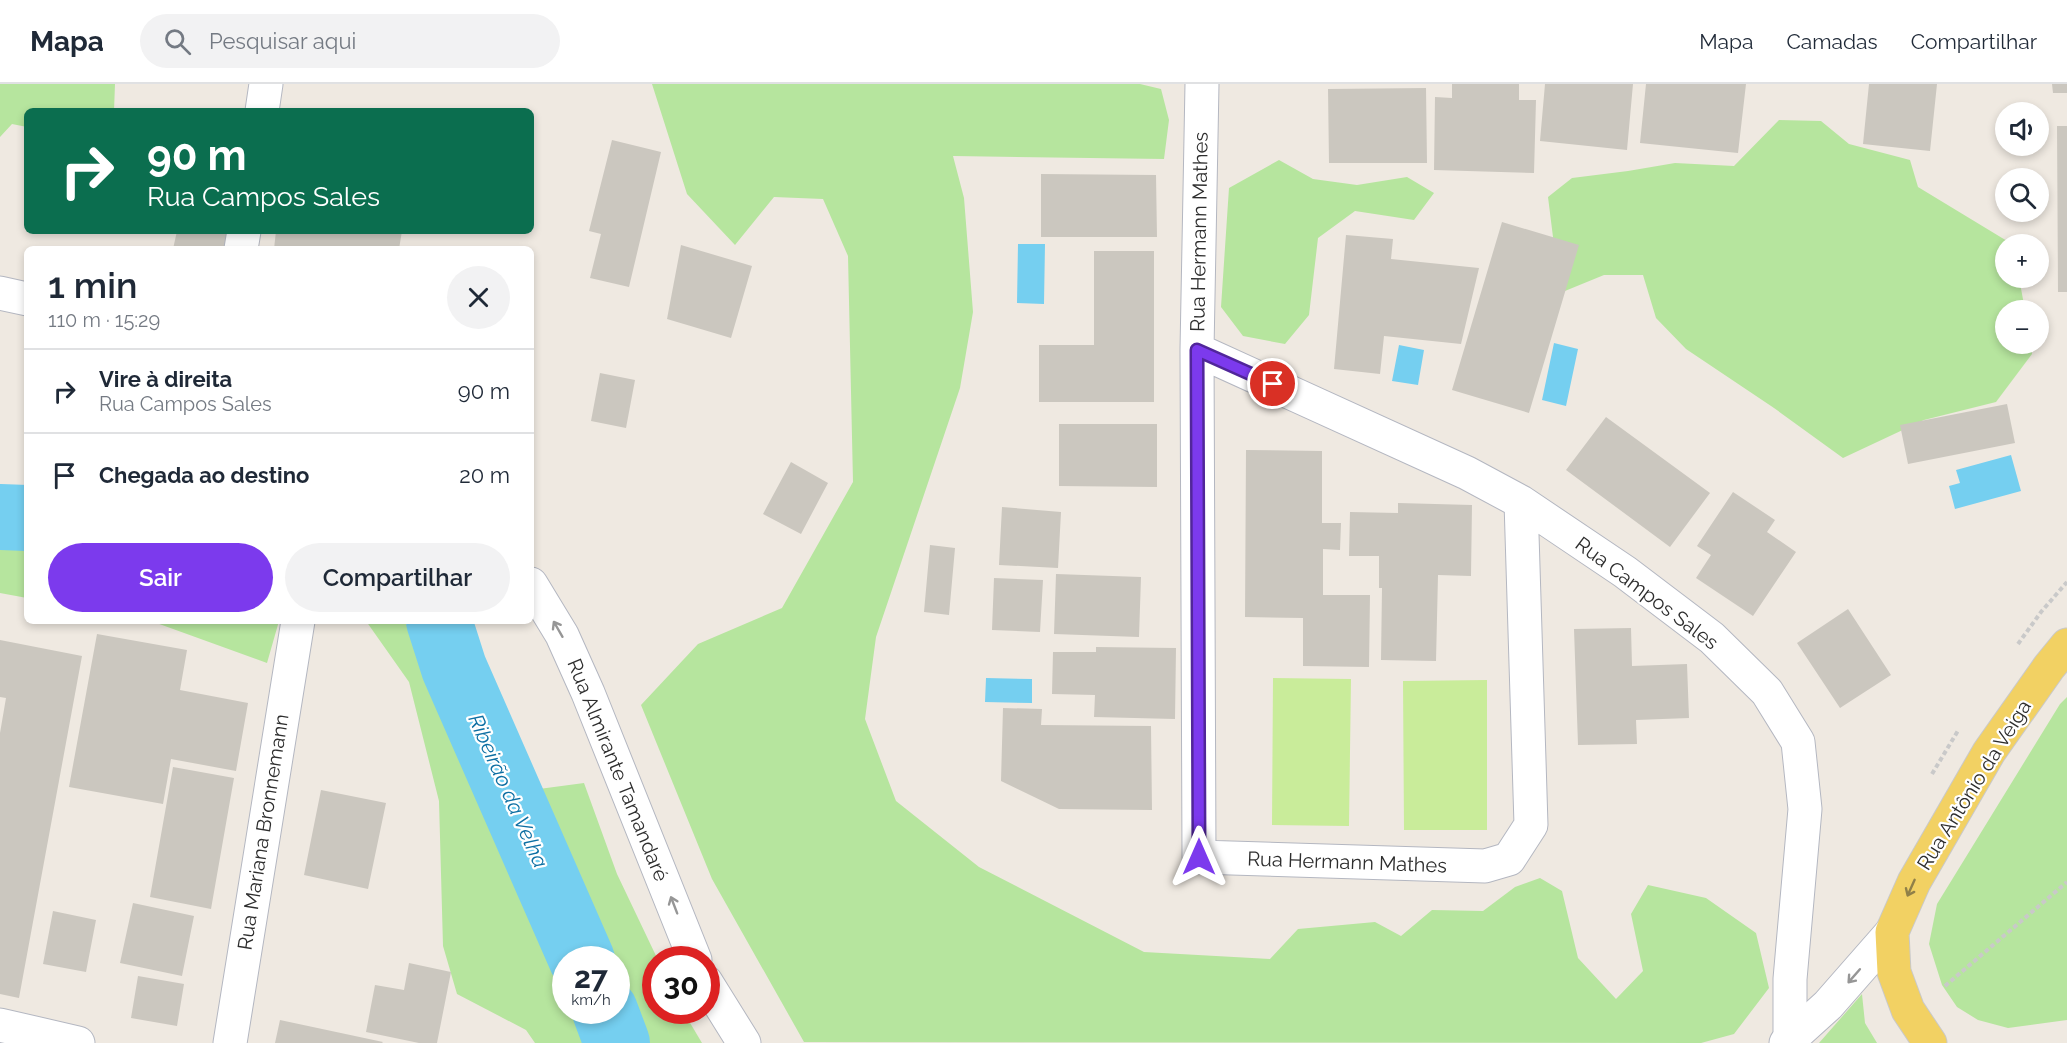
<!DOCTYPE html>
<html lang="pt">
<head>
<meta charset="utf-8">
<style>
	:root { --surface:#fff; --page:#f2f2f3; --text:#1f2937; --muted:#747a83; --line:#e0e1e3; --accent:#7c3aed }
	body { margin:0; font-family:Raleway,sans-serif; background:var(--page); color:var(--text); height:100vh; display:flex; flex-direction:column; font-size:22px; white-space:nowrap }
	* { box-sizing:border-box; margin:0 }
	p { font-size:20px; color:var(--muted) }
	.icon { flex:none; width:33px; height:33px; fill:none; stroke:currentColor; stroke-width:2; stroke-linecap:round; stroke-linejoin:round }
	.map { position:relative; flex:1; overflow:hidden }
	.drawer { position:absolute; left:24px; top:162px; width:510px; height:378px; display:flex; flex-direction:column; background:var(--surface); border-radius:9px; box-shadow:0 3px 9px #0003 }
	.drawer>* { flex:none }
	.banner { position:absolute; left:24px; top:24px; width:510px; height:126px; border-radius:9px; box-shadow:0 3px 9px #0003; background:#0b6e4f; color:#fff; overflow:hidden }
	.fabs { position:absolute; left:1995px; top:18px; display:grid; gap:12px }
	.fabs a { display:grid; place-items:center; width:54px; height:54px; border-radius:50%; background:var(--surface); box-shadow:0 3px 9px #0003; font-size:30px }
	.speed { position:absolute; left:552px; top:862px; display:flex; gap:12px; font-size:30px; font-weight:700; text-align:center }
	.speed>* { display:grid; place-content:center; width:78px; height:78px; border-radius:50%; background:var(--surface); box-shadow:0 3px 9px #0003; line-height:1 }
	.speed small { font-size:15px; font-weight:400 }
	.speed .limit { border:9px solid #d22; background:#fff; color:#111 }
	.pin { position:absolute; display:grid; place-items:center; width:51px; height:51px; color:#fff; margin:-26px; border:3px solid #fff; border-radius:50%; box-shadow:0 2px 6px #0007 }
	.me { position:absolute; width:66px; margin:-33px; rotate:0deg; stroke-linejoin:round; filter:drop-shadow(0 0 4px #0008) }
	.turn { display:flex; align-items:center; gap:21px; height:126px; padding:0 24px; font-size:27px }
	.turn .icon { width:78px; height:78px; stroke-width:2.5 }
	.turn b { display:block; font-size:42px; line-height:51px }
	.round { display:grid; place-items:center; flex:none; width:63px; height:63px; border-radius:32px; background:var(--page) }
	.head { display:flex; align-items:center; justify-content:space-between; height:102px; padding:0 24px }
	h1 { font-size:36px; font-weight:600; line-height:45px }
	.cta { display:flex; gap:12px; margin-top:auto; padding:12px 24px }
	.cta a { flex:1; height:69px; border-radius:36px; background:var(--accent); color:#fff; font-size:24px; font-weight:600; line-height:69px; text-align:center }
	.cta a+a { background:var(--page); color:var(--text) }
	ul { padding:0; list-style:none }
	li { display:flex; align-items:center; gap:18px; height:84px; padding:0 24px; border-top:2px solid var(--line) }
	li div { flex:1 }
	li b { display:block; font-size:22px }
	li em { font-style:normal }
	header { display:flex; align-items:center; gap:36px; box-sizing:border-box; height:84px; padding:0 30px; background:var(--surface); border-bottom:2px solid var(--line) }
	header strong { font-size:28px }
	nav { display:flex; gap:33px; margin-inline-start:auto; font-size:21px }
	.search { width:420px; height:54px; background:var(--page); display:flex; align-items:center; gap:15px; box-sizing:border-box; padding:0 21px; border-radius:33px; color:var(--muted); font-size:22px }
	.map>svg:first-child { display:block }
	.green { fill:#b6e59e }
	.pitch { fill:#c9ec9a }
	.water { fill:#75cff0 }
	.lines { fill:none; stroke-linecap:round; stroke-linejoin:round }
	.river { stroke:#75cff0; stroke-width:66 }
	.building { fill:#cbc7bf }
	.minor-casing { stroke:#b4b7c1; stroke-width:35 }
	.secondary-casing { stroke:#b4b7c1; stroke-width:35 }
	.primary-casing { stroke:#c9c9c9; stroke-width:35 }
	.path { stroke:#c9c9c9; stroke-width:4; stroke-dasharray:4.5 3; stroke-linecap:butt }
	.minor { stroke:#fff; stroke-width:33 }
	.secondary { stroke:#fff; stroke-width:33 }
	.primary { stroke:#f2d163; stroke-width:33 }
	.oneway { stroke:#969696 }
	.oneway2 { stroke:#908048 }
	.route-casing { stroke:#51269a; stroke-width:15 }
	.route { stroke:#7c3aed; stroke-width:10 }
	.labels { text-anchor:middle; stroke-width:4.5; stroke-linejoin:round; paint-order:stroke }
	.street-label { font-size:20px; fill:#2e2e2e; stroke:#fff }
	.water-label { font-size:21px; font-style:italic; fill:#0d6fa3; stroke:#fff }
</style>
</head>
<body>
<header>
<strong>Mapa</strong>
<div class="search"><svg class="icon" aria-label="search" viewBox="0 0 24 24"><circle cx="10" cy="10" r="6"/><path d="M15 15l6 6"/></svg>Pesquisar aqui</div>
<nav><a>Mapa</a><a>Camadas</a><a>Compartilhar</a></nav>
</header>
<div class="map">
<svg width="2067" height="959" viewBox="0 0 2067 959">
	<rect width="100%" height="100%" fill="#efe9e1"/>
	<path class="green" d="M0,0h115l-1,27h-87v16l-15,-3 -12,13z
		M652,0h488l21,5 8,31 -5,39 -211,-3 11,42 9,114 -13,76 -84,249 -11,82 31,82 83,66 165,85 126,7 28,-30 77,-7 26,14 31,-26 51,1 32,-24 25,-9 22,13 16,67 38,41 27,-28 -12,-57 17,-29 58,13 50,35 13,55 -35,46 -33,9 -897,-1 -92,-163 -71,-174 57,-61 84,-36 71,-126 -5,-226 -25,-57 -49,-2 -39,48 -48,-51z
		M1779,36l42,1 28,23 61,16 8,27 94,57h-6v34h13l6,32h-19v34h25l1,10 -36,48 -72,18 -81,38 -69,-50 -88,-59 -30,-31 -13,-43h-39l-44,18 -12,-96 24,-19 56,-7 47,-8 59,3z
		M1279,76l34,19 44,6 50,-8 27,16 -20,27 -59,-9 -37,27 -9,77 -24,29 -42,-8 -22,-29 8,-119z
		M0,447l27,3v64l-27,-5z
		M151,537h128l-12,42z
		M366,537h39l62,134 65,153 33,82 1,21h8l9,32h-48l-9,-13 -69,-36 -14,-48 -4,-145 -30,-119z
		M2067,613v323l-59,8 -30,-8 -21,-13 -15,-22 -13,-41 8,-40 123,-200z
		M584,699l33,91 41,86h-2v51h27l19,32h-67l-18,-58 -1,-25h-7l-14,-45 -29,-27 -42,-97z
		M1862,910l3,29 12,20h-58z"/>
	<path class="pitch" d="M1273,594l78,1 -2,147 -77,-1z
		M1487,596v150h-83l-1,-149z"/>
	<path class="water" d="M1018,160h27l-1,60 -27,-1z
		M1554,259l24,6 -12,57 -24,-6z
		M1399,261l25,5 -6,35 -26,-4z
		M2011,371l10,36 -66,18 -6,-23 11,-3 -4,-13z
		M986,594l46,1v24l-47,-1z"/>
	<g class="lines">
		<path class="river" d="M0,433l27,1
			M439,537l15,47 128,292
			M605,927l12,32"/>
	</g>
	<path class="building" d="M1452,0h67v16h17l-2,73 -100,-3 1,-73 17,1z
		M1545,0h88l-6,66 -87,-9z
		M1646,0h100l-8,69 -98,-10z
		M1869,0h68l-7,67 -67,-7z
		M2052,0h15v9h-14z
		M1426,4l1,75h-98l-1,-74z
		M2057,42h10v166h-9z
		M612,56l49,12 -32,135 -39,-9 11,-44 -12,-3z
		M1041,90l115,1 1,62h-116z
		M1502,138l77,23 -50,168 -77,-23z
		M177,147h57l-3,18h-58z
		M276,147h126l-3,18h-125z
		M1346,151l47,4 -2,20 88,9 -18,76 -77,-8 -4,38 -46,-5z
		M681,161l71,21 -21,72 -64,-19z
		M1094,167h60v151h-115v-57h55z
		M600,289l35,7 -9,48 -35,-7z
		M2007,320l8,39 -107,21 -8,-39z
		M1606,333l104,76 -40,54 -104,-77z
		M1059,340h98v63l-98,-1z
		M1246,366l76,1v72h19l-1,27 -17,-1v46h47l-1,72 -66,-1v-48l-58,-1z
		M791,378l37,21 -27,51 -38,-20z
		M1733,408l42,28 -8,12 29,20 -43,64 -57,-38 15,-23 -14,-9z
		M1398,419l74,2 -1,71 -33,-1 -2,86 -55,-1 1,-72h-3v-32h-30l1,-44 48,1z
		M1002,423l59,5 -3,56 -59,-3z
		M930,461l25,3 -6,67 -25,-3z
		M1056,490l85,3 -2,60 -85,-3z
		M994,494l49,2 -3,52 -48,-2z
		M1848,525l43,66 -51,33 -43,-65z
		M1631,544l1,38 55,-2 2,54 -53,2 1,24 -59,1 -4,-116z
		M97,550l90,16 -7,40 68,13 -12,68 -65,-12 -8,45 -94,-17z
		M0,556l82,16 -63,342 -19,-4v-261l6,-35 -6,-1z
		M1096,563l80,1 -1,71 -81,-2 1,-22 -43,-1 1,-42h43z
		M1003,624l39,1 -1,16 110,1 1,84 -93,-1 -58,-28z
		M173,683l61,11 -23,131 -61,-12z
		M321,706l65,13 -18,86 -64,-14z
		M133,819l61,13 -12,60 -62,-13z
		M53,827l43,9 -10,52 -43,-8z
		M409,879l42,9 -14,71h-18l-53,-11 9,-47 29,5z
		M138,892l46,8 -7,42 -46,-8z
		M280,936l103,22 -1,1h-107z"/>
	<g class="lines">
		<g class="minor-casing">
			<path id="minor" d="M1202,0l-5,266 2,507 286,9 24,-7 22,-34 -10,-323
				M262,27l4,-27
				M241,165l3,-18
				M1197,266l270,123 54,29 104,70 87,66 55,54 31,50 7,67 -15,170v60
				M0,941l78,18
				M230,959l68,-422"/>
		</g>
		<g class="secondary-casing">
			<path id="secondary" d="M0,209l27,6
				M531,500l31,51 26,58 107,267
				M706,898l38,61
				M1786,959l42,-38 64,-73"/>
		</g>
		<g class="primary-casing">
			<path id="primary" d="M1930,959l-22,-33 -14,-38 -2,-40 22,-50 75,-130 60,-85 18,-22"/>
		</g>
		<path class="path" d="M2018,560l23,-32 26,-30
			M1932,690l27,-45
			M1945,902l122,-104"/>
		<use href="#minor" class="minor"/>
		<use href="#secondary" class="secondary"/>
		<use href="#primary" class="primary"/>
	</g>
	<defs><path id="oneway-shaft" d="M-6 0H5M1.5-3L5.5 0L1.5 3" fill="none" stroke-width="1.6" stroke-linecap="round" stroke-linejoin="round" transform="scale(1.5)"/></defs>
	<g class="oneway">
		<use href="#oneway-shaft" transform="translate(558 545) rotate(-120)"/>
		<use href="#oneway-shaft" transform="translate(674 821) rotate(-111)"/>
		<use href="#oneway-shaft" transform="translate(1854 892) rotate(131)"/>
	</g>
	<use class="oneway2" href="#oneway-shaft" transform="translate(1911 804) rotate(114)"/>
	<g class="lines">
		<g class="route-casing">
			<path id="route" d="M1199,773l-2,-507 76,34"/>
		</g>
		<use href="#route" class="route"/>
	</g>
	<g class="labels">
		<g class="street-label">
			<text transform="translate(1199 148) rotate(-89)" y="7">Rua Hermann Mathes</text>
			<text transform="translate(1647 509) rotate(37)" y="7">Rua Campos Sales</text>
			<text transform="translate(618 686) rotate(68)" y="7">Rua Almirante Tamandaré</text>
			<text transform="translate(1974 701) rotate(-58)" y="7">Rua Antônio da Veiga</text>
			<text transform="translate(263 748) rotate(-81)" y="7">Rua Mariana Bronnemann</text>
			<text transform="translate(1347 778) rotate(2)" y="7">Rua Hermann Mathes</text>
		</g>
		<g class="water-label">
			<text transform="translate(508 707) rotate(66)" y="7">Ribeirão da Velha</text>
		</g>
	</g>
</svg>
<div class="fabs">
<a><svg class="icon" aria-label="sound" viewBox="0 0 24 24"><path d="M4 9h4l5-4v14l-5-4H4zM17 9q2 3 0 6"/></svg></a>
<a><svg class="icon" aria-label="search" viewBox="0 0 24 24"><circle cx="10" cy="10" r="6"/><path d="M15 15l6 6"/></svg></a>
<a>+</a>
<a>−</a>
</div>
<div class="speed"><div>27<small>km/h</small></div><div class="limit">30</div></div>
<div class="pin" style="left:1273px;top:300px;background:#d93025"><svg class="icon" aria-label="arrive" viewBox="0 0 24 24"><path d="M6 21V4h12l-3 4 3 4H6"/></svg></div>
<svg class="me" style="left:1199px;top:773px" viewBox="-20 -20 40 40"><path d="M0-17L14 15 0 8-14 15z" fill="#7c3aed" stroke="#fff" stroke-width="4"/></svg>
<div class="banner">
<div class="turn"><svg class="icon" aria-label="right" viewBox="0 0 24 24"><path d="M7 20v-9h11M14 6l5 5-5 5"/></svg><div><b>90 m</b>Rua Campos Sales</div></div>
</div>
<section class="drawer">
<div class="head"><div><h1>1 min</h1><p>110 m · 15:29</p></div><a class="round"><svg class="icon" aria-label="close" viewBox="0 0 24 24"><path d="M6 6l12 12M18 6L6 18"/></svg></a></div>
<ul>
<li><svg class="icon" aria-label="right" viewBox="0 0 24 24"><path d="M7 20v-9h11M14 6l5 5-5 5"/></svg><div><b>Vire à direita</b><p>Rua Campos Sales</p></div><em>90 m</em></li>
<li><svg class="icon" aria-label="arrive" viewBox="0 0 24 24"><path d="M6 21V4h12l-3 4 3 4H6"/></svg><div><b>Chegada ao destino</b></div><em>20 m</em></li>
</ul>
<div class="cta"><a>Sair</a><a>Compartilhar</a></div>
</section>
</div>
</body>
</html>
